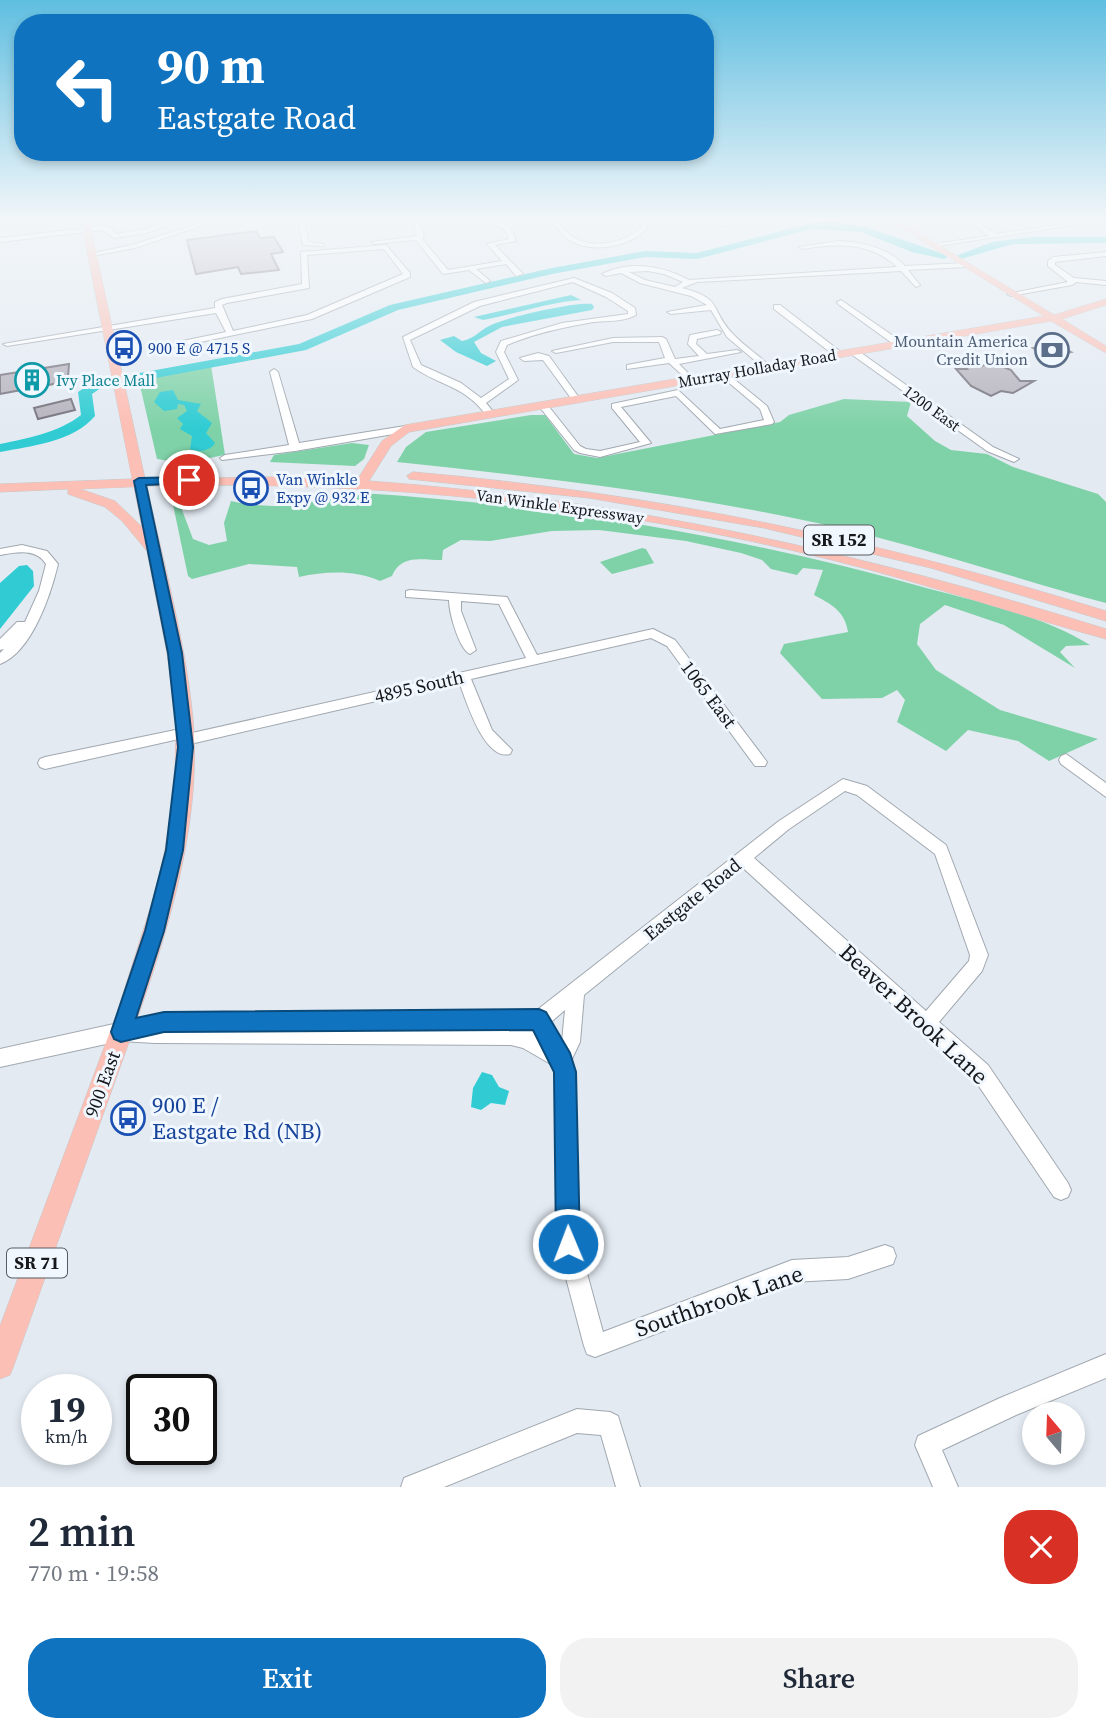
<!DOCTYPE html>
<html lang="en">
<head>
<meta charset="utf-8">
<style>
	:root { --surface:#fff; --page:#f2f2f3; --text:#1f2937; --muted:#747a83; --accent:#1073bf }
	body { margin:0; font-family:"Source Serif 4",serif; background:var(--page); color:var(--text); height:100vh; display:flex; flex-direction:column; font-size:26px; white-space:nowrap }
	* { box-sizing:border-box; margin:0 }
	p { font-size:23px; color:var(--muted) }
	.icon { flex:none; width:38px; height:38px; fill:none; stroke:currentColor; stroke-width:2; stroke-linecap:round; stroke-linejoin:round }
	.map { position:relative; height:1487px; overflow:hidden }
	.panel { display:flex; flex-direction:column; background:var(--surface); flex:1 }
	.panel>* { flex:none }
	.guide { position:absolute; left:14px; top:14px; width:700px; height:147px; border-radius:28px; box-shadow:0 4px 10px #0003; background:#1073bf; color:#fff; overflow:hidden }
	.needle { width:46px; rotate:341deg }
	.controls { position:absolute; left:1022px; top:1402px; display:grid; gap:14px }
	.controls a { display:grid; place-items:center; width:63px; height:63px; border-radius:50%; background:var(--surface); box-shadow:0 4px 10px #0003; font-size:35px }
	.speed { position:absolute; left:21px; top:1374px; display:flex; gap:14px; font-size:35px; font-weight:700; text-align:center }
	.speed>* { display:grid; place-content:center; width:91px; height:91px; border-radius:50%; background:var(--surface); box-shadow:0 4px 10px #0003; line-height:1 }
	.speed small { font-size:18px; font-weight:400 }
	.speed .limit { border:4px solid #111; border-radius:10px; background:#fff; color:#111 }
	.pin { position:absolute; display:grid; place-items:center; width:60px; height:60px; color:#fff; margin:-30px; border:4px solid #fff; border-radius:50%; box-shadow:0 2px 7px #0007 }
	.me { position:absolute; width:77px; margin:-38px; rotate:359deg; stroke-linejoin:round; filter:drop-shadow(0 0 5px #0008) }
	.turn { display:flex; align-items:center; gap:24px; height:147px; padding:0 28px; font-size:32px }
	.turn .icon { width:91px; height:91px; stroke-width:2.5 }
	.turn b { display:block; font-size:49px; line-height:60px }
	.round { display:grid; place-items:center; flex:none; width:74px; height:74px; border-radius:28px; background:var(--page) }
	.headline { display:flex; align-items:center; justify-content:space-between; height:119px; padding:0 28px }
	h1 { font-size:42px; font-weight:600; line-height:52px }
	.button { display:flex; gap:14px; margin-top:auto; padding:14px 28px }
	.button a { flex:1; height:80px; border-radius:28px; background:var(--accent); color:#fff; font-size:28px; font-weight:600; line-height:80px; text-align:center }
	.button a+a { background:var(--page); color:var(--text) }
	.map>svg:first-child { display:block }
	.green { fill:#7fd2a8 }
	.water { fill:#31ccd3 }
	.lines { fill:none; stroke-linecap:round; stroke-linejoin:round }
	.river { fill:#31ccd3; fill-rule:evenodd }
	.building { fill:#b7b4be; stroke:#76737c; stroke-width:2 }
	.minor-casing { stroke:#a1a8b0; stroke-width:2 }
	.major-casing { stroke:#c7c8c8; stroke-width:1 }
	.minor { fill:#fff; fill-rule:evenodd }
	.major { fill:#fcbfb5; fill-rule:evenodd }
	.route { fill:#1073bf; stroke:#0a4b7c; stroke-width:2 }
	.labels { text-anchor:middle; stroke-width:6; stroke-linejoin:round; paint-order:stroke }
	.far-service-label { font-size:16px; fill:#4e5e75; stroke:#f1f7fe; text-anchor:end }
	.far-transit-label { font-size:16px; fill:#164399; stroke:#f1f7fe; text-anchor:start }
	.far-street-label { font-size:16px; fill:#16181b; stroke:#f1f7fe }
	.far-culture-label { font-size:16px; fill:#0d838f; stroke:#f1f7fe; text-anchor:start }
	.shield { fill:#f1f7fe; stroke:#585b5f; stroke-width:2 }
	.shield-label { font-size:18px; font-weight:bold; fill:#16181b }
	.street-label { font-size:19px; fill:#16181b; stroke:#f1f7fe }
	.near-street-label { font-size:23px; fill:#16181b; stroke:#f1f7fe }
	.near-transit-label { font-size:23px; fill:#164399; stroke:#f1f7fe; text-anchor:start }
</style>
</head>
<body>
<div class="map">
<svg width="1106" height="1487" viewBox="0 0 1106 1487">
	<rect width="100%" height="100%" fill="#e3eaf2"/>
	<path class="green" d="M211,365l14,90 -43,8 -25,-4 -19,-82z
		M844,399l67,3 -4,14 28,25 16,9 36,4 26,13 85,27 8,8v101c-78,-21 -156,-47 -234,-67 -156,-39 -316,-57 -475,-74l9,-15 20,-15 105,-17h14l29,39 23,4 183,-36 9,-7z
		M352,443l17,2 -5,14 -9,7 -85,-4 4,-7z
		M361,493c193,12 384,44 569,96 53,14 113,27 160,56l-24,1 -6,6 15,16 -71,-43 -59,-20 -25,19 -3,20 19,26 64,40 98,29 -49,22 -31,-20 -50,-11 -22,21 -49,-29 8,-22 -8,-10 -15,8 -60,1 -42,-46 4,-9 64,-12c-3,-21 -17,-28 -34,-37l9,-25 -20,-2 -6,7 -26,-6 -9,-9 -21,-7 -55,-12 -87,-11 -47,1 -62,10 -29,-1 -18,10 -1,10c-20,0 -41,-6 -50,16l-12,5c-26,-11 -53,-10 -81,-4l-2,-10 -48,-3 -57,15 -4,-3 -16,-76 7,2 14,37 16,6 18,-4 -3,-18 7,-22c54,12 79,-1 130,-8z
		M642,548l4,1 8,14 -42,11 -12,-12z"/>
	<path class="water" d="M571,295l10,5c-32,2 -65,14 -98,20l-9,-3z
		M592,304l2,3 -2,3 -90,17 -28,15 7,11 15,8 -9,5 -31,-14 -16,-12 14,-4 8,5c12,-2 18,-11 29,-16 17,-8 83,-23 101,-21z
		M173,390l5,10 23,4 -4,7 15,12 -6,10 9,10c-4,8 -17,10 -25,6l2,-13 -12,-7 3,-5 -6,-6 10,-7 -3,-6 -6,-1 -1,5 -13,2 -10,-9 6,-10z
		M27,565l6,6 1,15 -34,43v-46l19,-17z
		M482,1072l10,3 7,12 10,4 -4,14 -14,-2 -10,7 -10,-3 2,-19z"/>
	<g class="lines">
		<path class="river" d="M834,222l32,5 83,29 -5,3 -32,-7 -51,-20 -49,-3 -115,30 -52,-2 -93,17 -154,36 -92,40 -172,32 -7,-4 7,-4 165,-30 91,-39 162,-37 93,-17 52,2 115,-30z
			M1032,237h74v6l-93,1 -52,15 -5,-3 36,-14z
			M93,382l12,3 -13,9 3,22c-22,26 -64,30 -95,36v-8c28,-6 58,-11 81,-29l-3,-23z"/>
	</g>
	<path class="building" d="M256,231l4,7 14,-1 9,15 -12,2 8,16 -38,4 -3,-7 -42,7 -9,-34z
		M1056,344l15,8 -23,5 -15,-9z
		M961,362l21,4 10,-4 19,8 9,11h14l-21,12 -12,-2 -10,5 -20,-10 -15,-17h11z
		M69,364l-1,13 -9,6 -59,11v-19z
		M71,399l4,11 -37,9 -4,-11z"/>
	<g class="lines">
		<g class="minor-casing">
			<path id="minor" d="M209,220h10l-84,28 -43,8 -3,-2 43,-9z
				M298,220h6l4,22 16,2v2l-21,-1z
				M413,220h6l5,17 -2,2 26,31 54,-9 -15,-17 22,-5c-4,-13 -9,-13 -21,-15l-2,-4c17,0 25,4 30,21l-21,4 28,29 -7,2 -10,-12 -30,5 14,12 -4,2 -17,-13 -26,4 -27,-34 -42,4 -3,-2 46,-6z
				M550,220h7c5,6 9,12 15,16 20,14 52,7 69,-8l-1,-8h6l1,9c-18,18 -55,25 -78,11 -7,-5 -13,-13 -19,-20z
				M706,220l21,3 17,-3 -17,7z
				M967,220h7l22,14 93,-14h16l-173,27 2,-3 55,-8z
				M164,223l2,3 -19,7 -33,5 -11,-8 -103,12v-4l103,-12 8,2 5,6 30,-5z
				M838,241c24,1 49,6 67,25l60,-3 4,2 -4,2 -57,3 12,15 -4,2 -15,-16 -204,11 -15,6c42,11 27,20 50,45 11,12 25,21 37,32v4l-3,1 -39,-33 -16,-27 -40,4 -4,-2 40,-7 -16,-9 -51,-13 -19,-10 -15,3 -4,-2c28,-14 61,-8 87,6l208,-13c-26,-25 -61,-24 -95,-18l-3,-2zM648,271l16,3 19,8 -8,5 -30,-7 -16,-8z
				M386,245l24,28v4l-98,42 -141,29h-3v-4l58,-12 -10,-19 -209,33 -4,-2 212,-36v-6l7,-3 80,-15 -1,-32zM384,249l19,25 -96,41 -74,16 -11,-26 5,-2 82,-15 -2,-33z
				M1106,252v4l-51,6v3l19,13 32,3v4l-30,-3 -4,3 -61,11 -4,-2 61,-12 -20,-16v-5l5,-4z
				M574,278l38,15 23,15 1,7c-14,8 -33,5 -48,8 -28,5 -55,11 -81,22l-3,7 14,28 -32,23 9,11 -2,2h-6c-24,-32 -46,-29 -74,-49l-10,-30 71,-35zM573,282l33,15 22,14v3l-66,9 -61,18 -5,11 13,27 -28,19 -20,-15 -40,-18 -11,-25 70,-34z
				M841,300l61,42v4h-6l-58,-42 -1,-2z
				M774,305h6l61,47v4h-6l-61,-47z
				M717,330l4,2 -1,2 -23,5 -1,5 11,10 30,-4 4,2 -62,12 16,16 -4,3 -22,-20 -42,6v-4l38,-7 -6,-16h-46l-57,11 -4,-2 61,-13 49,-1 4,2 9,20 24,-3 -11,-12 2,-9z
				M851,350h6l136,97 26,12 -5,3 -27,-11 -136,-97z
				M538,353l11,3 31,43 -1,2h-6l-30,-41 -19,1 -4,-3z
				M274,369l4,3 21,71 106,-17 5,3 -5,3 -110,19 -73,9 -2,-2 5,-3 64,-10 -19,-73z
				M724,371l43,35 7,16 -2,2 -57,10 -39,-38 -55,11 30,36 -51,14 -20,-4 -6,-3 -36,-45 8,-2 34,43 6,3 14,2 40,-9 -28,-34v-4l66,-14 42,39 44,-9 -4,-11 -39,-33 -1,-2z
				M22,545l25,6 11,13c-7,30 -26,88 -58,100v-11l4,-4 -4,1v-11l17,-17h8l14,-31 7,-27c-10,-16 -29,-12 -46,-9v-6z
				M410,590l97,7 30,58 116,-26 22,11 92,122 -2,4h-10l-88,-120 -16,-8 -180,41 21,51 20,20 -2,4c-26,7 -44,-54 -51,-72l-273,63 -5,-1 -2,-5 -134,30 -5,-2 -2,-4 2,-4 5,-2 140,-29 5,1 2,4 334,-75 -27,-54 -38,-3v10l15,39 -6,4c-11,-5 -21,-41 -21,-54l-43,-3v-6z
				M1066,754l40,29v14l-45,-33 -2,-4 2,-4z
				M843,779l24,7 79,59 42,110 -6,16 -43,51 49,43 80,118 3,7 -3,7 -7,3 -7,-3 -80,-118 -232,-212 -158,128 -4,47 -9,19 3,11 5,172 24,88 189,-72 56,-3 37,-12 8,3 3,8 -3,8 -45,15 -56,3 -197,75 -8,-3 -3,-8 -27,-102 -1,-172 -2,-6 -31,-18 -12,-3 -356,-2 -35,-2 -120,26v-18l164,-36 373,-3 242,-189zM845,791l12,4 78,59 35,101 -1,6 -43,50 -172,-153 35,-29zM565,1010l-3,31 -11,-19z
				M1106,1354v24l-90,37 -74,35 16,37h-25l-18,-42 3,-9 82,-38z
				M577,1409l33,3 8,4 22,71h-24l-15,-52 -24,-2 -133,54h-43l3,-9z"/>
		</g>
		<g class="major-casing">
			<path id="major" d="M81,220h8l56,259 126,-2 86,3 25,-39 23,-16 639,-109 -156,-96h10l156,95 52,-16v6l-44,14 44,27v7l-55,-32 -642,111 -18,14 -22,35c258,19 491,71 737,148v10c-92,-25 -181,-56 -274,-79 -224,-56 -454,-80 -685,-74 16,77 39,156 46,234 11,125 -42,260 -83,375 -32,90 -64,180 -96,270l-4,10 -10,4v-53l117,-313 38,-120 10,-43 10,-72 1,-57 -9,-68 -20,-102 -25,-30 -17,-14 -37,-13v-5l-68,3v-8l132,-5zM134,487l8,40 -27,-26 -35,-12z
				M413,472c242,21 461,67 693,139v10l-175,-53 -167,-40 -175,-30 -180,-19 -2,-3z"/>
		</g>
		<use href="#minor" class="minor"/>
		<use href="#major" class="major"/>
	</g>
	<linearGradient id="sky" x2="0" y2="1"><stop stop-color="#5fbee0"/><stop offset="0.51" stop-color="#f2f6f9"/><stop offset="1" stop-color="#f2f6f9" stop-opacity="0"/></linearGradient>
	<rect width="1106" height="428" fill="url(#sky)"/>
	<path class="route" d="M189,477l4,1v5l-47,2 36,168 11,94 -10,103 -19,81 -28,87 28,-6 375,-3 7,3 24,41 6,19 4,172 -4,9 -8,4 -9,-4 -3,-9 -2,-172 -21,-42 -369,2 -43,10 -7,-3 -3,-7 34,-101 21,-81 12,-103 -10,-94 -34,-172 5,-3z"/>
	<defs>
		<g id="bus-ring" transform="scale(1.75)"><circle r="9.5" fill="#f1f7fe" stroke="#1a4fb4" stroke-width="1.5"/><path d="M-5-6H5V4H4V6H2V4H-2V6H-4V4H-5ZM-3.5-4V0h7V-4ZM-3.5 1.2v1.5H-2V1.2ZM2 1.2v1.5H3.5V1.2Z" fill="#1a4fb4"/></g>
		<g id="bank-ring" transform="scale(1.75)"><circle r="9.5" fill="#f1f7fe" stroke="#5c6f8a" stroke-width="1.5"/><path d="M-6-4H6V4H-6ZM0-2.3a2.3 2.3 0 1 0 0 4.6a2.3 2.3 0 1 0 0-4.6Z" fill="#5c6f8a"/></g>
		<g id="building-ring" transform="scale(1.75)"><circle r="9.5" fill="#f1f7fe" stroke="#0f9aa8" stroke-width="1.5"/><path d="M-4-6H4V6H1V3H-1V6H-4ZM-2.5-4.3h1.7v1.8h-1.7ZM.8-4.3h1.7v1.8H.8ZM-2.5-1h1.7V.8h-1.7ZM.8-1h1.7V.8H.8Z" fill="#0f9aa8"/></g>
	</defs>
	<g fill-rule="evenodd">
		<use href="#bus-ring" x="124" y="348"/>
		<use href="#bank-ring" x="1052" y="350"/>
		<use href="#building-ring" x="32" y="380"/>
		<use href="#bus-ring" x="251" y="488"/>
		<use href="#bus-ring" x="128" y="1118"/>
	</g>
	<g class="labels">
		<g class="far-service-label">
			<text x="1028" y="347">Mountain America<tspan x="1028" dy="18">Credit Union</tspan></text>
		</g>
		<g class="far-transit-label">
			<text x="148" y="354">900 E @ 4715 S</text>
			<text x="276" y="485">Van Winkle<tspan x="276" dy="18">Expy @ 932 E</tspan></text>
		</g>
		<g class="far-street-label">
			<text transform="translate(757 368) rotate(-10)" y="6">Murray Holladay Road</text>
			<text transform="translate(932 408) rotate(36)" y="6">1200 East</text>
			<text transform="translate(560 506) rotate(8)" y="6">Van Winkle Expressway</text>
		</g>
		<g class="far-culture-label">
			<text x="56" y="386">Ivy Place Mall</text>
		</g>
		<g class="shield">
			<rect x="804" y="525.5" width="70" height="29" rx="5"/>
			<rect x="7" y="1248.5" width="60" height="29" rx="5"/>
		</g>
		<g class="shield-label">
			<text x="839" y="546">SR 152</text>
			<text x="37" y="1269">SR 71</text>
		</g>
		<g class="street-label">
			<text transform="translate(419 686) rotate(-13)" y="7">4895 South</text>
			<text transform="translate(709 694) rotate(53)" y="7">1065 East</text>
			<text transform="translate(692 899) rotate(-39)" y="7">Eastgate Road</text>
			<text transform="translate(102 1084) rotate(-70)" y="7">900 East</text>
		</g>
		<g class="near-street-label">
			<text transform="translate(914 1014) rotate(43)" y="8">Beaver Brook Lane</text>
			<text transform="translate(719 1301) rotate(-19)" y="8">Southbrook Lane</text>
		</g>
		<g class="near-transit-label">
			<text x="152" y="1113">900 E /<tspan x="152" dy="26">Eastgate Rd (NB)</tspan></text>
		</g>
	</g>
</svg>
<div class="controls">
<a><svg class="needle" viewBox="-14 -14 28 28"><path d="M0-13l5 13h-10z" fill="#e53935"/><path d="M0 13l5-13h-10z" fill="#747a83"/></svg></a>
</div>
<div class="speed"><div>19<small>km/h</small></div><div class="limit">30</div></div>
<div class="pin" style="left:189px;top:480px;background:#d93025"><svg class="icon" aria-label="arrive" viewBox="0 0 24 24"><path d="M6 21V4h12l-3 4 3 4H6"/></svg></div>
<svg class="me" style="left:568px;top:1244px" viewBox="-20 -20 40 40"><circle r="17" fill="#1073bf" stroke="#fff" stroke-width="3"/><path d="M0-11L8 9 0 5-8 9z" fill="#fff"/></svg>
<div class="guide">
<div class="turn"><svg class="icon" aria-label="left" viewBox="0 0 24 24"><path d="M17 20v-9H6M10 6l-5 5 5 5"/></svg><div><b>90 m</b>Eastgate Road</div></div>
</div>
</div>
<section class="panel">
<div class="headline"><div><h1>2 min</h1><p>770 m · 19:58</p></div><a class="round" style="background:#d93025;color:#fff"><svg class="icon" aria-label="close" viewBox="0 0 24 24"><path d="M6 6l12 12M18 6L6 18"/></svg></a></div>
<div class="button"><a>Exit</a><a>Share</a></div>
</section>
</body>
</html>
